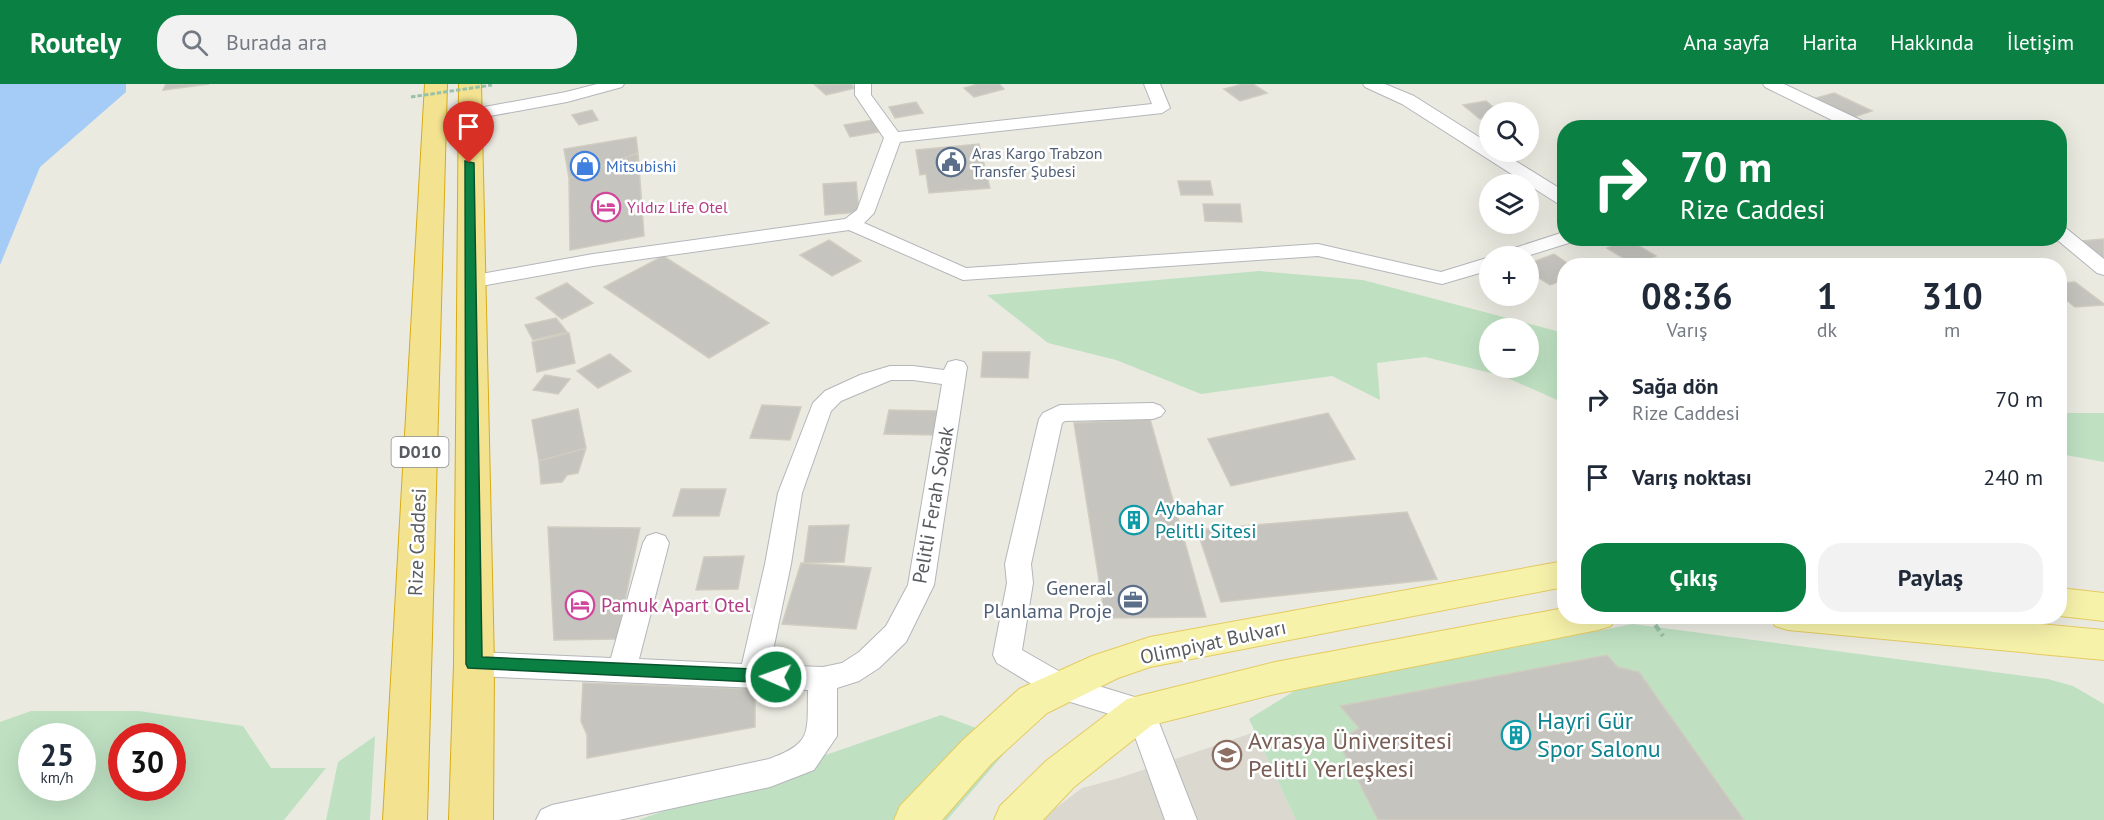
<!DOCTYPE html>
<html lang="tr">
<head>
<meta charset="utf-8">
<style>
	:root { --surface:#fff; --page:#f2f2f3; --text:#1f2937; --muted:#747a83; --accent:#0b8043 }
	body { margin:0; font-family:"PT Sans",sans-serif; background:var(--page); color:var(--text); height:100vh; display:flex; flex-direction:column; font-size:22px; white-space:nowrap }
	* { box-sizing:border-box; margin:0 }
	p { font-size:20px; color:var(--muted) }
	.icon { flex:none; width:33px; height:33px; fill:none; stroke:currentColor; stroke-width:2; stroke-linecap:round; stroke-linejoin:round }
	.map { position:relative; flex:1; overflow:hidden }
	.sheet { position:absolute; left:1557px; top:174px; width:510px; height:366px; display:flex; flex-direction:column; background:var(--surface); border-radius:24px; box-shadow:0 6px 24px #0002 }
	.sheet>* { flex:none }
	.hud { position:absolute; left:1557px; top:36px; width:510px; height:126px; border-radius:24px; box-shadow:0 6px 24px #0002; background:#0b8043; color:#fff; overflow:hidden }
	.buttons { position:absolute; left:1479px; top:18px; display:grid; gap:12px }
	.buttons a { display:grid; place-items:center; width:60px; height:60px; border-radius:50%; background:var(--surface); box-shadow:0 6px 24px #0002; font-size:30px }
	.speed { position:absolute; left:18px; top:639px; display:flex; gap:12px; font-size:30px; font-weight:700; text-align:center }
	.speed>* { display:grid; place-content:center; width:78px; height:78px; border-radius:50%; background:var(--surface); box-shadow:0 6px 24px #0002; line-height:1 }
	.speed small { font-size:15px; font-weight:400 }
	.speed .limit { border:9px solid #d22; background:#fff; color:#111 }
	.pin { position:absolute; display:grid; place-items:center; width:51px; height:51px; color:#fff; margin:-62px -26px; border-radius:50% 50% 50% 0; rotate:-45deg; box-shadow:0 0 6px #0007 }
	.pin .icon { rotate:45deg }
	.me { position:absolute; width:66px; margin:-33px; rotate:272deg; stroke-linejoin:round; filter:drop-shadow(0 0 4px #0008) }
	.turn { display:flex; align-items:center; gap:21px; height:126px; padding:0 24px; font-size:27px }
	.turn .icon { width:78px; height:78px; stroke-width:2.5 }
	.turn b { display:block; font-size:42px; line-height:51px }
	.eta { display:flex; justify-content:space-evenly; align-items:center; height:102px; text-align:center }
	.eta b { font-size:36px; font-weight:700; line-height:42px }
	.button { display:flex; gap:12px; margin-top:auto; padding:12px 24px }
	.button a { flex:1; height:69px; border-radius:24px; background:var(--accent); color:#fff; font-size:24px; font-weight:700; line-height:69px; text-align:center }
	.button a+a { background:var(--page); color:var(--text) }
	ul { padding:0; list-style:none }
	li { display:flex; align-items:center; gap:18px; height:78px; padding:0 24px }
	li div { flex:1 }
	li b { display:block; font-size:22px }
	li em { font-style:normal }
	header { display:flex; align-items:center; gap:36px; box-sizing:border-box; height:84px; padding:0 30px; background:var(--accent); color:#fff }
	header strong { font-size:28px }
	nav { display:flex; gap:33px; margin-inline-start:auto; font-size:21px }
	.search { width:420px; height:54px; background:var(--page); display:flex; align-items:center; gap:15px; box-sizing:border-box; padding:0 21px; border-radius:24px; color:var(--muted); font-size:22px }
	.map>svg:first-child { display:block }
	.education { fill:#dbd9cf }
	.green { fill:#bfe1c2; fill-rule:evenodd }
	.water { fill:#a5ccf7 }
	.building { fill:#c6c4be; stroke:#cfccc0; stroke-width:1.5 }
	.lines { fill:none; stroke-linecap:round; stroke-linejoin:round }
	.minor-casing { stroke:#b3b6ba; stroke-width:2 }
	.major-casing { stroke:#e4cb61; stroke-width:2 }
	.highway-casing { stroke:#d8ac14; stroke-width:2 }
	.path { stroke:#99c1a8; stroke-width:4.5; stroke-dasharray:7 4; stroke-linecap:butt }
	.minor { fill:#fff; fill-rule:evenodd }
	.major { fill:#f7f2aa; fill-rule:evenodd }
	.highway { fill:#f3e390; fill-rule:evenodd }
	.path-bridge { stroke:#99c1a8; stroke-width:3; stroke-dasharray:4.5 2; stroke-linecap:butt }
	.route { fill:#0b8043; stroke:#07532c; stroke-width:1.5 }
	.labels { text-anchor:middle; stroke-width:5; stroke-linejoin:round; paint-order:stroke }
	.far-service-label { font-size:16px; fill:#4e5e75; stroke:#fff; text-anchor:start }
	.far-shop-label { font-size:16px; fill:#366cbe; stroke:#fff; text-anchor:start }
	.far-hotel-label { font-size:16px; fill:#b23c85; stroke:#fff; text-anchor:start }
	.shield { fill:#fff; stroke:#8b8d90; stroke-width:1.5 }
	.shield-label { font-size:18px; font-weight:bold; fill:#595c60 }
	.street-label { font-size:20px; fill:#595c60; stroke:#fff }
	.culture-label { font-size:20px; fill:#0d838f; stroke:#fff; text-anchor:start }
	.service-label { font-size:20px; fill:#4e5e75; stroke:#fff; text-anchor:end }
	.hotel-label { font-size:20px; fill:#b23c85; stroke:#fff; text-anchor:start }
	.near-culture-label { font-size:24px; fill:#0d838f; stroke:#fff; text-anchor:start }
	.near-education-label { font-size:24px; fill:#785e54; stroke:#fff; text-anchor:start }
</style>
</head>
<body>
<header>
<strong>Routely</strong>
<div class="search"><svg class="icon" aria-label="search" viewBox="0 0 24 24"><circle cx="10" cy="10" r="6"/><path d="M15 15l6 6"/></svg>Burada ara</div>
<nav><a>Ana sayfa</a><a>Harita</a><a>Hakkında</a><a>İletişim</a></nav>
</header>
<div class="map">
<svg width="2104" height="736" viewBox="0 0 2104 736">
	<rect width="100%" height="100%" fill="#ebeae1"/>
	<path class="education" d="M1255,648l41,88h-256l42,-32 37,-10z"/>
	<path class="green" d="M1259,187l104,9 201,53v70l-61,-27 -78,-19 -48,6 3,37 -48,-24 -131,18 -85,-34 -68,-17 -61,-48zM1490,244h38v40h-38z
		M2060,329h44v49l-44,-8z
		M1633,540l415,55 25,7 31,18v116h-808l-47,-101 47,-29z
		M31,627h108l104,15 28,42h55l-42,52h-284v-98zM32,652h50v52h-50zM122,652h50v52h-50z
		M941,631l73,27 -67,78h-309z
		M375,652l-5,84h-44l12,-58z"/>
	<path class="water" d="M0,0h126v8l-86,75 -40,98z"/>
	<path class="building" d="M166,0h43l-46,6z
		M851,0l4,4 -29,7 -11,-10z
		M978,0h21l5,5 -30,8 -10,-9z
		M1243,0h10l14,9 -27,8 -16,-12z
		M1834,9l38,18 -21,7 -38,-19z
		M1486,17l13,11h-9v5l-10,2 -17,-14z
		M916,18l7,11 -28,5 -6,-11z
		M592,26l6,10 -19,5 -7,-10z
		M873,36l6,12 -29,5 -6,-12z
		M636,53l2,16 -69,25 -5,-29z
		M979,60l11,44 -61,5 -3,-19 -6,1 -4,-25z
		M638,69l6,83 -74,14 -1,-72z
		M1178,97h32l3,14h-32z
		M856,98l3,30 -34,3 -2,-31z
		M1203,120h37l2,18 -37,-1z
		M1627,155l29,17 -20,10 -29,-18z
		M2104,155v20l-24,-18z
		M829,156l32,21 -29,15 -32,-21z
		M1554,170l17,12h-7v14l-14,5 -22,-14v-7z
		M663,172l106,67 -60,35 -105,-71z
		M2075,198l29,22v1l-29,2 -15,-12v-12z
		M567,199l26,20 -31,16 -26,-21z
		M556,234l11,14 -34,8 -8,-15z
		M569,249l6,30 -38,9 -5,-30z
		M983,268h47l-2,26 -47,-1z
		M610,270l21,17 -33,17 -21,-17z
		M545,291l25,4 -12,15 -25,-4z
		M762,321l39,2 -11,33 -40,-2z
		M578,325l8,39 -47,13 -7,-41z
		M889,326l49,1 -3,24 -51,-1z
		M1328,329l27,46 -124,27 -23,-47z
		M1150,335l56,198 -101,1 -31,-195z
		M586,364l-8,25 -11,2 -5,7 -21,2 -2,-23z
		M681,405h45l-7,27h-46z
		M1407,428l30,67 -216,23 -24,-72z
		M849,441l-5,37 -40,1 5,-37z
		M548,443l92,1 -23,111 -63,1z
		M744,472l-6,33 -42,1 8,-33z
		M801,479l70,5 -15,61 -74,-5z
		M1607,571l11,12 21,5 105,148h-366l-40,-79 21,-13 -19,-22z
		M583,599l172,6v38l-168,31v-23l-6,-14z"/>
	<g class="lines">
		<g class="minor-casing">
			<path id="minor" d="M597,0h27l-2,3 -55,15 -99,18 -8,-5 8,-5 98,-18z
				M855,0h16v11l27,37 254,-28 -8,-20h16l10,24 -8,5 -262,29 -26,71 -10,10 102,45 352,-24 123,28 49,-15v13l-48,14 -124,-28 -355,24 -114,-50 -256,36 -123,22 -7,-2 -3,-4 3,-4 7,-2 123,-22 252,-35 12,-9 27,-72 -29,-43z
				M1363,0h22l29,12 76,48v8h11l63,39v13l-7,-1 -155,-99 -37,-17z
				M1763,0h21l85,40 2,4h-23l-83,-41z
				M2060,143l7,2 37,30v16l-7,-2 -42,-35h5z
				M1564,148v6h10l-2,4 -45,14h-28l3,-4z
				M956,276l8,2 3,5 -33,218 -28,57 -27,26 -20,13 -22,7v48l-23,34 -44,17 -151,33h-83l5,-10 11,-5 217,-46c44,-16 38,-26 39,-69l-334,-14 -10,-4 -4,-8 4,-8 10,-4 137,6 32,-115 4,-7 9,-3 9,3 4,7 -30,116 103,5 23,-100 13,-71 35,-90 12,-12 35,-16 30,-9h23l31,4 4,-8zM891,296h22l29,4 -34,201 -22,41 -27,26 -17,11 -19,4 -53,-2 21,-101 11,-71 29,-82 10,-10z
				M1153,319l8,3 4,5 -4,5 -8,3 -88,2 -3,2 -31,141 2,19 -11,67 47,27 82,25 46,118h-32l-36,-100 -78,-24 -54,-33 -4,-8 14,-72 -2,-19 34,-145 4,-6 17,-8z"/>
		</g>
		<g class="major-casing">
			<path id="major" d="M1564,477v26l-414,80 -32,11 -71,35 -56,51 -49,56h-48l6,-14 63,-66 56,-51 73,-33 58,-19z
				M2060,504l44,5v28l-44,-5z
				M1564,524v8h52l-5,10 -13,4 -323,64 -123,31 -78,62 -31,33h-49l6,-14 46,-45 81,-62 148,-37z
				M1770,532h184l150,14v30l-316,-30 -13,-4z"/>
		</g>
		<g class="highway-casing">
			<path id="highway" d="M425,0h22l-20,736h-44z
				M459,0h22l13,580 -1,156h-44l5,-156z"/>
		</g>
		<path class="path" d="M1649,532l14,20"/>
		<use href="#minor" class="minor"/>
		<use href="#major" class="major"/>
		<use href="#highway" class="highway"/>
		<path class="path-bridge" d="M411,13l81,-12"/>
	</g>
	<path class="route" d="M465,77l9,2 8,494 294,13 6,2 3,5 -3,4 -6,2 -308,-15 -2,-4z"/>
	<defs>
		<g id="civic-ring" transform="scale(1.5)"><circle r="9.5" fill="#fff" stroke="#5c6f8a" stroke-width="1.5"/><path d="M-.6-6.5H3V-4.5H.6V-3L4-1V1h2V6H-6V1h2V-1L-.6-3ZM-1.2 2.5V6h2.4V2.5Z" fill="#5c6f8a"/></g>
		<g id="shop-ring" transform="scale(1.5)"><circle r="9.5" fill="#fff" stroke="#3f7fe0" stroke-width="1.5"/><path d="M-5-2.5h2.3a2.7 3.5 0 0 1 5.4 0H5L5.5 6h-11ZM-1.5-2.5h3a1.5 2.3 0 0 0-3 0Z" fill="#3f7fe0"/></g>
		<g id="hotel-ring" transform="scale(1.5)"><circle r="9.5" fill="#fff" stroke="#d1479c" stroke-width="1.5"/><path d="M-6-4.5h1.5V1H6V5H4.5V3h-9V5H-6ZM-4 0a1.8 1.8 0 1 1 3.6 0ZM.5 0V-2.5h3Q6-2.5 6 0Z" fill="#d1479c"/></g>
		<g id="building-ring" transform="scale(1.5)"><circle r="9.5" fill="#fff" stroke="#0f9aa8" stroke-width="1.5"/><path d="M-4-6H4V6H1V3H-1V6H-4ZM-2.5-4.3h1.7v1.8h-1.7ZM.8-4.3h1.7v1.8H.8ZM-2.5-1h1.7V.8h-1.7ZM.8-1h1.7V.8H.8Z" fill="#0f9aa8"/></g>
		<g id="office-ring" transform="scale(1.5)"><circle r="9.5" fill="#fff" stroke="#5c6f8a" stroke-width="1.5"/><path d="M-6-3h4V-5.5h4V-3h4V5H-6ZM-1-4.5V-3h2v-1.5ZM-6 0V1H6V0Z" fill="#5c6f8a"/></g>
		<g id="university-ring" transform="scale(1.5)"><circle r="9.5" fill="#fff" stroke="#8d6e63" stroke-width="1.5"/><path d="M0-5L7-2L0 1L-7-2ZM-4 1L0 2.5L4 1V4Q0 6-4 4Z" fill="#8d6e63"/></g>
	</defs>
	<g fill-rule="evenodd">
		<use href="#civic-ring" x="951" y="78"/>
		<use href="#shop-ring" x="585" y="82"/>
		<use href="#hotel-ring" x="606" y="123"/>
		<use href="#building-ring" x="1134" y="436"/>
		<use href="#office-ring" x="1133" y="516"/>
		<use href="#hotel-ring" x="580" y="521"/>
		<use href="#building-ring" x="1516" y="651"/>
		<use href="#university-ring" x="1227" y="671"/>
	</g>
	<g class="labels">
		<g class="far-service-label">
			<text x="972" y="75">Aras Kargo Trabzon<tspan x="972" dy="18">Transfer Şubesi</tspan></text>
		</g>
		<g class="far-shop-label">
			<text x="606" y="88">Mitsubishi</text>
		</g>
		<g class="far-hotel-label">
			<text x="627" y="129">Yıldız Life Otel</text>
		</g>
		<rect class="shield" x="391.5" y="353" width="57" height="30" rx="4.5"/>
		<g class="shield-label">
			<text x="420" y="374">D010</text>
		</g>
		<g class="street-label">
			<text transform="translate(933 421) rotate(-80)" y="7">Pelitli Ferah Sokak</text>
			<text transform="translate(417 458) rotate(-88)" y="7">Rize Caddesi</text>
			<text transform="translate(1213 558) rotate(-12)" y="7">Olimpiyat Bulvarı</text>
		</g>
		<g class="culture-label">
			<text x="1155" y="431">Aybahar<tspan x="1155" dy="23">Pelitli Sitesi</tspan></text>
		</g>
		<g class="service-label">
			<text x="1112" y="511">General<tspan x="1112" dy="23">Planlama Proje</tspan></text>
		</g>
		<g class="hotel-label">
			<text x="601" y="528">Pamuk Apart Otel</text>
		</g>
		<g class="near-culture-label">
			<text x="1537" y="645">Hayri Gür<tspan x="1537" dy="28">Spor Salonu</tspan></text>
		</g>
		<g class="near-education-label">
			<text x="1248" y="665">Avrasya Üniversitesi<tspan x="1248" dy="28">Pelitli Yerleşkesi</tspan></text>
		</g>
	</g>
</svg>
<div class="buttons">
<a><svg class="icon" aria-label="search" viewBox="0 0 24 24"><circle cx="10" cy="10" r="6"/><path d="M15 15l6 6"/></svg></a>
<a><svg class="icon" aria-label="layers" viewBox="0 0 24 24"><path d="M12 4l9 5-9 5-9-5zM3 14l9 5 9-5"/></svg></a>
<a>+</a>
<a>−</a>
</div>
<div class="speed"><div>25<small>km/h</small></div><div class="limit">30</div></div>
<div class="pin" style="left:469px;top:79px;background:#d93025"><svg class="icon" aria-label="arrive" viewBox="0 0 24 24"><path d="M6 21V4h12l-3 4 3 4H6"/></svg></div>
<svg class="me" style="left:776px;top:593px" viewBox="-20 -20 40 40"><circle r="17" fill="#0b8043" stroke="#fff" stroke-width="3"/><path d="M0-11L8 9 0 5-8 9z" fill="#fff"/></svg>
<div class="hud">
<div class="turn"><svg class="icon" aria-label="right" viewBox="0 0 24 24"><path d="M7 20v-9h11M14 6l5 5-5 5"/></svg><div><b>70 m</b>Rize Caddesi</div></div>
</div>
<section class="sheet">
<div class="eta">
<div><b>08:36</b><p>Varış</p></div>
<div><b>1</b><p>dk</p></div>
<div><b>310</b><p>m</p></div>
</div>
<ul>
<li><svg class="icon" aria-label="right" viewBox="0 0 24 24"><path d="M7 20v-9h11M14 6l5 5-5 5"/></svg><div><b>Sağa dön</b><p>Rize Caddesi</p></div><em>70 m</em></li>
<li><svg class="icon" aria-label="arrive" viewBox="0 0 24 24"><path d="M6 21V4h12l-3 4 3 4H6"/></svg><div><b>Varış noktası</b></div><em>240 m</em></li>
</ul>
<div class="button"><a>Çıkış</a><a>Paylaş</a></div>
</section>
</div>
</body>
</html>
